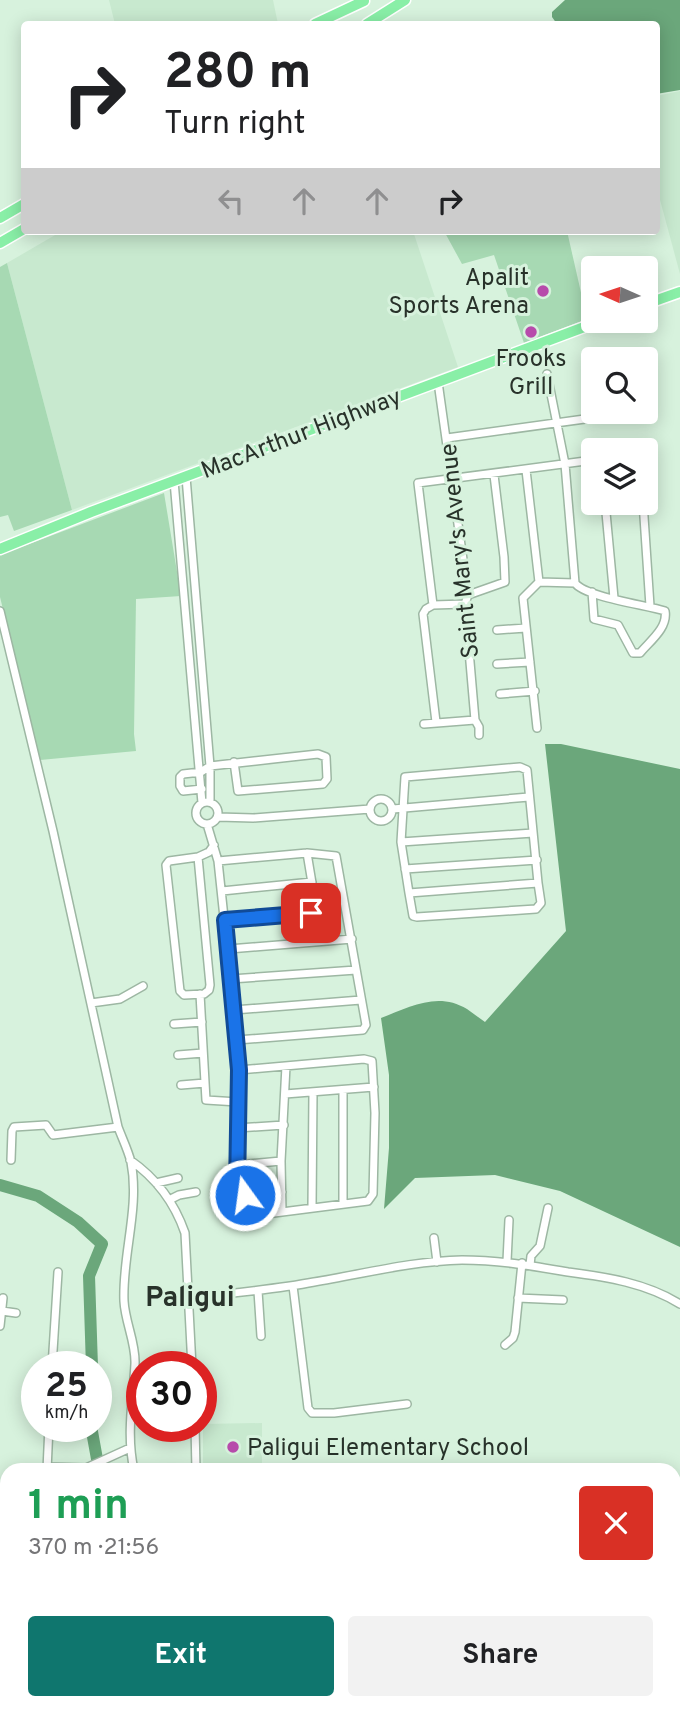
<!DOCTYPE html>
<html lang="en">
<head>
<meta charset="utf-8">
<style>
	:root { --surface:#fff; --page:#f2f2f2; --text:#202124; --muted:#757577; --accent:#0f766e }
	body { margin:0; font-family:Overpass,sans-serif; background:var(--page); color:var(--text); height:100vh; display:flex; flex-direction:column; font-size:26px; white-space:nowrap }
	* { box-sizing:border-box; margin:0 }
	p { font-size:23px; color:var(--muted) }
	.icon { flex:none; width:38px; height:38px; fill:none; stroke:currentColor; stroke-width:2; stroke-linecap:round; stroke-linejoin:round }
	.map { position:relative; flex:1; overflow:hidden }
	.side { position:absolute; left:0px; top:1463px; width:681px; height:247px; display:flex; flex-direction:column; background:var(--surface); border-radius:21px 21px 0 0; box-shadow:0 4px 18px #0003 }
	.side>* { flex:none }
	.banner { position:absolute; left:21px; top:21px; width:639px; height:214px; border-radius:7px; box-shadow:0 4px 18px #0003; background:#fff; color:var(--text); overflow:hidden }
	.needle { width:46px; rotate:273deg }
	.controls { position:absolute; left:581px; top:256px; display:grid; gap:14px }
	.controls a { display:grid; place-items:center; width:77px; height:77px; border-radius:7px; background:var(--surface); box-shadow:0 4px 18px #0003; font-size:35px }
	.speed { position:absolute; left:21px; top:1351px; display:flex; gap:14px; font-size:35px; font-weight:700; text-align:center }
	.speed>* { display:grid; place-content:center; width:91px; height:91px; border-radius:50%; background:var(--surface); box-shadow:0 4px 18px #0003; line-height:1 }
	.speed small { font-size:18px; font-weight:400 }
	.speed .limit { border:10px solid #d22; background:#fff; color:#111 }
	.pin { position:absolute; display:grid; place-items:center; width:60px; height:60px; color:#fff; margin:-30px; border-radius:14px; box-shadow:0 4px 10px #0006 }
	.me { position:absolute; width:77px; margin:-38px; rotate:346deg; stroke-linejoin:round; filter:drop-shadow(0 0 5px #0008) }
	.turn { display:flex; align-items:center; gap:24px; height:147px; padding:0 28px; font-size:32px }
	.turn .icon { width:91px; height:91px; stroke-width:2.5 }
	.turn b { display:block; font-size:49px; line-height:60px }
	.lanes { display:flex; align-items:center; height:66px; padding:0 28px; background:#0003; justify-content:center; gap:35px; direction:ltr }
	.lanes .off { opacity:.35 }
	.round { display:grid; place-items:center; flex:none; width:74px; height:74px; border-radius:7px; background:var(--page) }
	.head { display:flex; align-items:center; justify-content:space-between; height:119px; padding:0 28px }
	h1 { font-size:42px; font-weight:700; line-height:52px; color:#1e9e55 }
	.action { display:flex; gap:14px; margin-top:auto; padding:14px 28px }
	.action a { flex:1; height:80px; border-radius:7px; background:var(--accent); color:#fff; font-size:28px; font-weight:700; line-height:80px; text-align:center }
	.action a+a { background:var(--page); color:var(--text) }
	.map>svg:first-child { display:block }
	.built { fill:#c8e9cf }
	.green { fill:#a7d9b3 }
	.water { fill:#6ba77b }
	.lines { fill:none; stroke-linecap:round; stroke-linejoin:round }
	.river { stroke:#6ba77b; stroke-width:12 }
	.minor-casing { stroke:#9db7a3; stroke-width:10 }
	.highway-casing { stroke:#fff; stroke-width:13 }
	.minor { stroke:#fff; stroke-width:7 }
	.highway { stroke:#89efa7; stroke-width:10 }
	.route-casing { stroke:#114b97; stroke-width:18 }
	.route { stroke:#1a73e8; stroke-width:12 }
	.poi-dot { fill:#b74bab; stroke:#d7f2dd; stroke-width:2.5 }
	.labels { text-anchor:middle; stroke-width:6; stroke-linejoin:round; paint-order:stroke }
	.poi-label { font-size:24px; fill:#28322a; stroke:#d7f2dd; text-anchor:end }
	.street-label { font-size:24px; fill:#28322a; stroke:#d7f2dd }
	.quarter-label { font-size:28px; font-weight:bold; fill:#28322a; stroke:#d7f2dd }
</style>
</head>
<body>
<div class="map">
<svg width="680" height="1709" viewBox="0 0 680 1709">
	<rect width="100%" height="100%" fill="#d7f2dd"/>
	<path class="built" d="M109,0h164l5,24h-163z
		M680,91v183l-24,-89v-89z
		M62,231h351l45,136 -386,143 -65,-247z
		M262,1423v47h-59v-46z"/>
	<path class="green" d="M444,231h123l20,88 -63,24 -30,-88 -32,9z
		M7,263l65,247 -58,21 -6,-16 -8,2v-250z
		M164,493l17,103 -45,3 -2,135 2,17 -96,9 -40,-163v-42z"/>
	<path class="water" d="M565,0h115v90l-24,4v-70h-99l-5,-7v-5z
		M545,744h16l119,25v478l-120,-56 -65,-16 -80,3 -31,31 5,-61v-73l-8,-57c28,-11 57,-27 86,-9 6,4 12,9 18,13l81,-91z
		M674,1642l6,6v61h-168l1,-6h161z"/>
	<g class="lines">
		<path class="river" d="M0,1185l38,11 40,26 24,22 -13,32 3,91
			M91,1426l8,44
			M276,1709l1,-6"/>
		<g class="minor-casing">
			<path id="minor" d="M547,374l18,90 10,119
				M438,382l30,213 -3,9 10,116 4,7v8
				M447,438l174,-24
				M526,470l13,112 -16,16 14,130
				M186,477l24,289v36
				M174,481l28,322
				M605,502l9,96
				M643,502l7,104
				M539,582l36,1c10,14 71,22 90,28 3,17 -15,30 -25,42h-7l-15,-28 -24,-6 -2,-27
				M468,595l37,-13 -1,-25 -10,-82
				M433,605l32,-1
				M0,611l53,220 65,296c4,11 10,23 13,35 9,46 -9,93 -7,139 1,21 12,42 11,63 -2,36 -9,70 -1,106
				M497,630l29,-2
				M497,664l33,-2
				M500,694l35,-3
				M436,722l-13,-108 3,-5 7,-4 -15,-122 175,-23
				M424,724l51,-4
				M520,767l7,3 11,113 -129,10 -8,-51 4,-65z
				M202,789l-19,2 -3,-5v-9l3,-3 18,-2 9,-6 108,-12 8,3 1,22 -4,5 -85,7 -4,-29
				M370 810a11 11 0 1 1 22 0a11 11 0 1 1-22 0Z
				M196 813a11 11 0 1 1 22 0a11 11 0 1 1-22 0Z
				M393,809l136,-12
				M218,817l35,1 117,-9
				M207,824l11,37 19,179 126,-10 3,-5 -30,-169 -29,-3 -89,8
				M401,842l132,-9
				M198,857l-29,4 -3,4 14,126 4,4 20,-1 5,-4 1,-5 -12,-128 11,-5 5,-7
				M405,869l132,-9
				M222,891l90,-9
				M409,893l4,23 4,1 119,-8 5,-6 -3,-20
				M225,920l86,-7 3,-3 1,-9 -8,-48
				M229,949l123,-10
				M231,979l125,-9
				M200,994l6,106 32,2
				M91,1003l29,-4 23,-13
				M234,1010l127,-10
				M174,1024l28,-2
				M237,1040l2,30 125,-11 8,2 3,52 -2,81 -5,7 -86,11 -1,-51 5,-95
				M178,1055l25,-2
				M239,1070l-2,118 3,6 5,1 37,-3
				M181,1085l24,-2
				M285,1094l89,-7
				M237,1128l47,-3
				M11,1160l1,-29 2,-4 32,-2 7,10 65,-8
				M130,1160c26,18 45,44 55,73l7,134
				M237,1165l44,-4
				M156,1183l22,-5
				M254,1196l4,19 24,-3
				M169,1200l10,-5 17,-3
				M343,1204v-114
				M312,1207l1,-114
				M434,1238l3,24
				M507,1261l2,-41
				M530,1265l1,-9 9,-10 8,-38
				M293,1286l15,122 4,5h22l73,-9
				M258,1291l3,45
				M187,1298c43,-5 85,-8 127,-16 49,-8 98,-21 148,-22 37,0 70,6 106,12 39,5 78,11 112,32
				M518,1298l45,2
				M2,1311l14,2
				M0,1326l3,-28
				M505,1345l8,-7 2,-6 7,-69
				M52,1367l6,-95
				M195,1426l1,44
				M47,1467l39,1 44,-20
				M47,1470l2,-44
				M0,1528h7
				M50,1709l4,-6"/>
		</g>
		<g class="highway-casing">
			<path id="highway" d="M315,24l49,-23
				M367,24l38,-24
				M0,218l24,-14
				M0,243l24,-14
				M646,304l34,-12
				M0,549l91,-37 512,-192"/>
		</g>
		<use href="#minor" class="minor"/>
		<use href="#highway" class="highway"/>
	</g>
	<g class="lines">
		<g class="route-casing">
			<path id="route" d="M245,1195l-5,-1 -3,-6 2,-118 -14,-150 86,-7"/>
		</g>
		<use href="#route" class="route"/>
	</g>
	<g class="poi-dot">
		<circle cx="543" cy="291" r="7"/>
		<circle cx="531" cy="332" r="7"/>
		<circle cx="233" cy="1447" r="7"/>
	</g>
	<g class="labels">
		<g class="poi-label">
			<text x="529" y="285">Apalit<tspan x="529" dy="28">Sports Arena</tspan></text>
			<text x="531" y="366" text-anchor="middle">Frooks<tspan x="531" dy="28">Grill</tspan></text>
			<text x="247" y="1455" text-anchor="start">Paligui Elementary School</text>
		</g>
		<g class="street-label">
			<text transform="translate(301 433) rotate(-21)" y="8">MacArthur Highway</text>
			<text transform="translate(459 551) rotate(-96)" y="8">Saint Mary's Avenue</text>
		</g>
		<g class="quarter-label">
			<text x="190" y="1306">Paligui</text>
		</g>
	</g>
</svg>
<div class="controls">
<a><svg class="needle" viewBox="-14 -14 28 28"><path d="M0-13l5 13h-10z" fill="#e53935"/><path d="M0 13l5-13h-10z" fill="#757577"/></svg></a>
<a><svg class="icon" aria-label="search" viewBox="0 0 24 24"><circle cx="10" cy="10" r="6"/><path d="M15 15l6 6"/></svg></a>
<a><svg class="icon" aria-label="layers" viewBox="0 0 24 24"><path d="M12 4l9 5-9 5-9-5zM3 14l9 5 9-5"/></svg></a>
</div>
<div class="speed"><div>25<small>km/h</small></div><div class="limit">30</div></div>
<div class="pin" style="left:311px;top:913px;background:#d93025"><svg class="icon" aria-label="arrive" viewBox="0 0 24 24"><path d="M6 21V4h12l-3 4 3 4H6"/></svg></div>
<svg class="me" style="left:245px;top:1195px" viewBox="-20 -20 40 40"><circle r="17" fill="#1a73e8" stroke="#fff" stroke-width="3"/><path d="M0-11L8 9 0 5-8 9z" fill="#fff"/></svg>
<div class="banner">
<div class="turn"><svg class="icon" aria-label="right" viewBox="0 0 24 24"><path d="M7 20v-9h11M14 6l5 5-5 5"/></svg><div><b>280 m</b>Turn right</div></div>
<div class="lanes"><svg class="icon off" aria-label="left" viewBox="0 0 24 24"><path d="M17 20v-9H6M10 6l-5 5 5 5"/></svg><svg class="icon off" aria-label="ahead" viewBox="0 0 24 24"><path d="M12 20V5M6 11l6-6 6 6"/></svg><svg class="icon off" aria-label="ahead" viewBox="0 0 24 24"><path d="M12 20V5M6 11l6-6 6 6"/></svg><svg class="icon" aria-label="right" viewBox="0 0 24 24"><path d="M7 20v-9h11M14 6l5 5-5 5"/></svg></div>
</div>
<section class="side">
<div class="head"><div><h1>1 min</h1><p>370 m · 21:56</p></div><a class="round" style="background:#d93025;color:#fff"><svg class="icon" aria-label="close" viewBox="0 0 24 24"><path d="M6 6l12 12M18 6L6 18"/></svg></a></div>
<div class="action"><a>Exit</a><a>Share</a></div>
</section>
</div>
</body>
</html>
